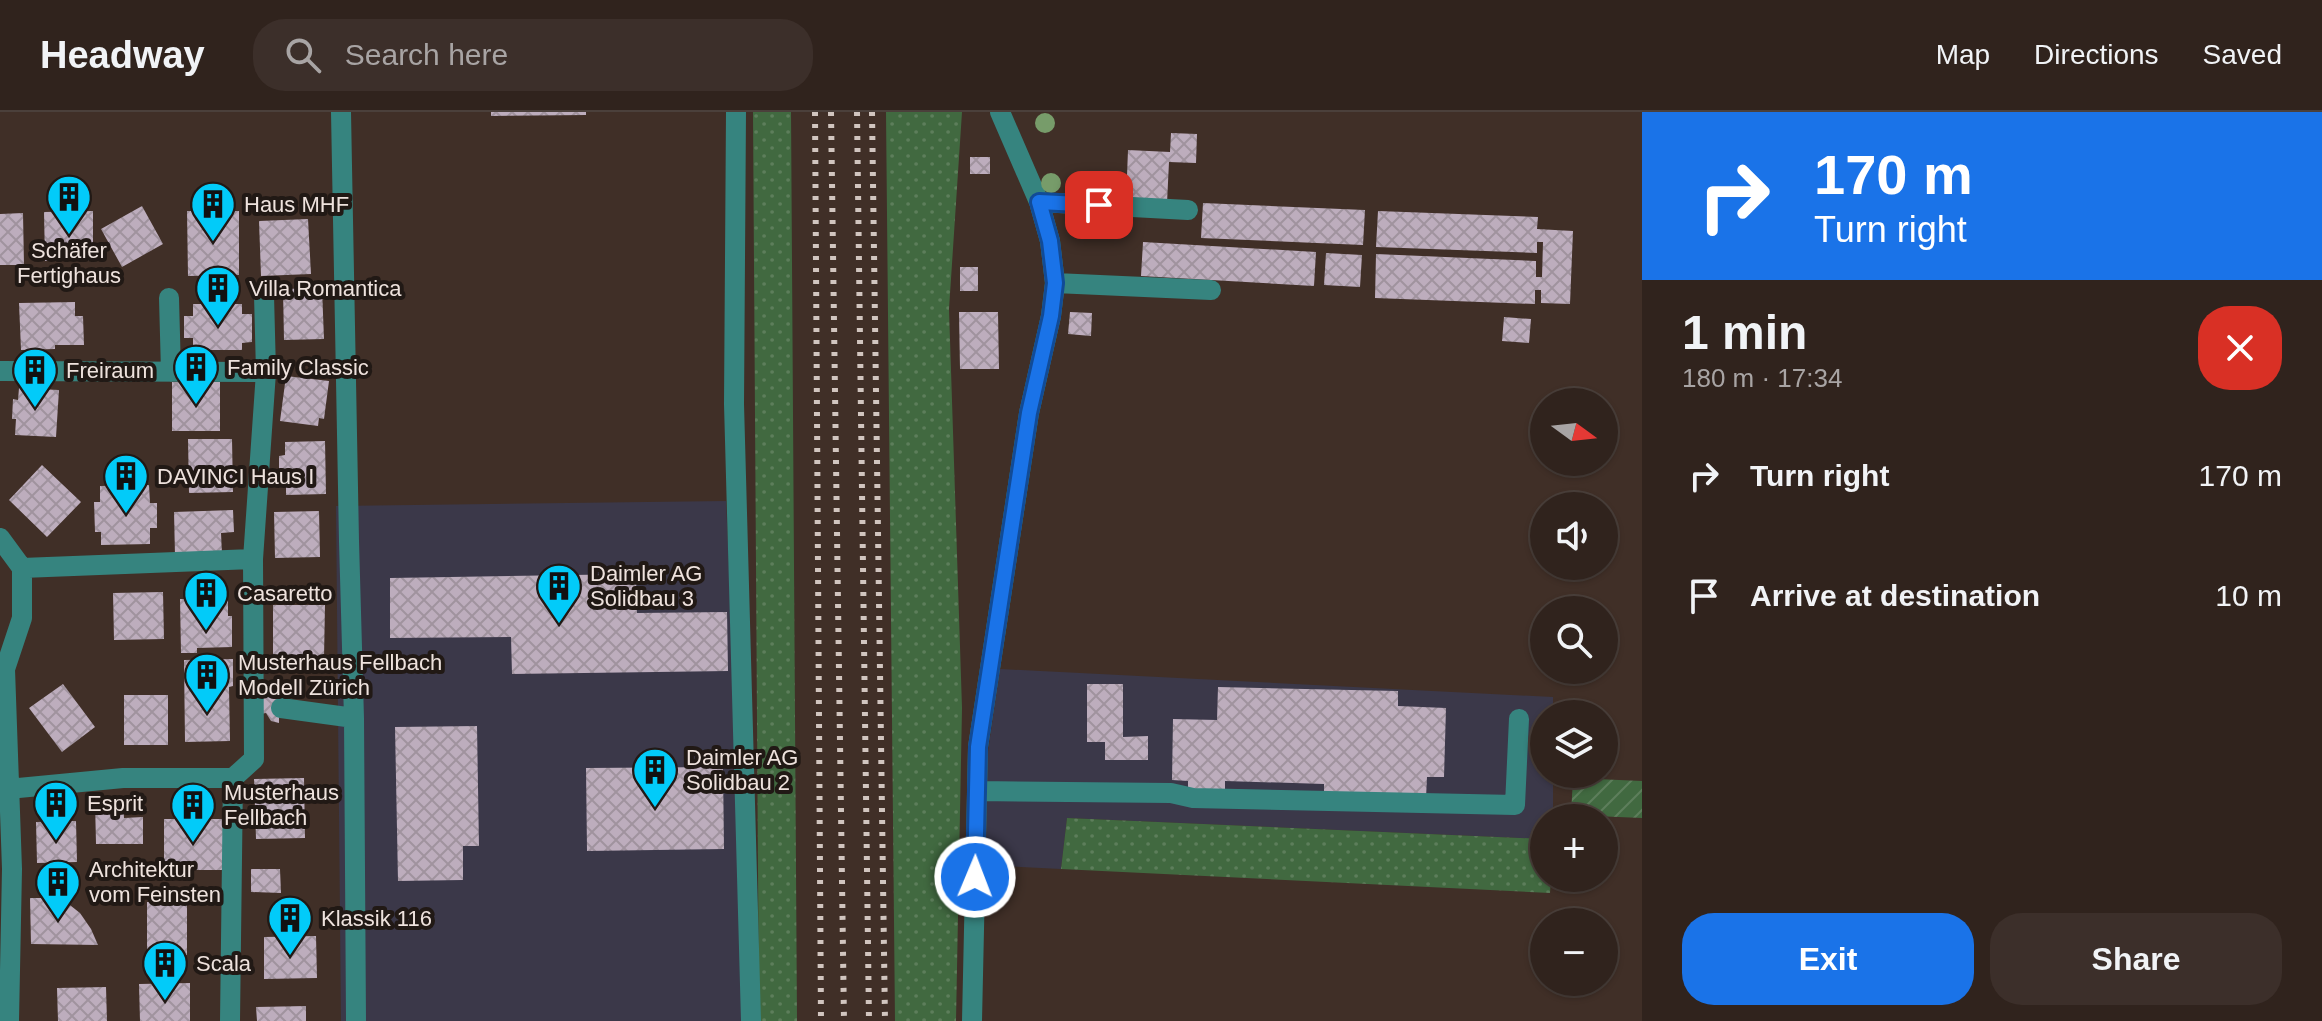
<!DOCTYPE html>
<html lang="en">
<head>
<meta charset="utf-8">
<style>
	:root { --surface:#30231d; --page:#3c2f2a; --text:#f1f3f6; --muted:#a8a4a4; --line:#4b403b; --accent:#1a73e8 }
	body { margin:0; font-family:Helvetica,sans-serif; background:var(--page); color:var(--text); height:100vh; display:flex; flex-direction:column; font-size:30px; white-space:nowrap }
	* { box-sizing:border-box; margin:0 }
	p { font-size:26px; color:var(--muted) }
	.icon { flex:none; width:44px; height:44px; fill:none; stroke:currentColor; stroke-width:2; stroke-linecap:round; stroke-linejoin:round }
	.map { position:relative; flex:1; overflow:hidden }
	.panel { display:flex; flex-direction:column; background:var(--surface); width:680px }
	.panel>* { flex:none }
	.guide { background:#1a73e8; color:#fff; overflow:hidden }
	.needle { width:52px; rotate:105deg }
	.tools { position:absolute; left:1530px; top:276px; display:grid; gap:16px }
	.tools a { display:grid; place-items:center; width:88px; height:88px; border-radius:50%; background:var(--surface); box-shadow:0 2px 6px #0004,0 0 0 2px var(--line); font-size:40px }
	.pin { position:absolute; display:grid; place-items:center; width:68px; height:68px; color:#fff; margin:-34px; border-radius:16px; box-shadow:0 4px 12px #0006 }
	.me { position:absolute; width:88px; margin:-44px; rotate:1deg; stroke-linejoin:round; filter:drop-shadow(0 0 6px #0008) }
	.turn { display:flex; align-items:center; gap:28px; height:168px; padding:0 40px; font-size:36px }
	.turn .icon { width:104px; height:104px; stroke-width:2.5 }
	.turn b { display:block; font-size:56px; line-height:68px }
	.round { display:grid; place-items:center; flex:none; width:84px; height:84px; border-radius:32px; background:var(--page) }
	.head { display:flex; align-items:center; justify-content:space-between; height:136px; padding:0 40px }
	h1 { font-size:48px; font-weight:800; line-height:60px }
	.button { display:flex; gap:16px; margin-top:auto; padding:16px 40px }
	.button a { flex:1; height:92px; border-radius:32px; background:var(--accent); color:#fff; font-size:32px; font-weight:800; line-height:92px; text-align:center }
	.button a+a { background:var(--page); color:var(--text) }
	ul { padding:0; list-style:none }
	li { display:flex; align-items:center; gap:24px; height:120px; padding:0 40px }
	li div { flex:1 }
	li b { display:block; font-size:30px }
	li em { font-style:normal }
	header { display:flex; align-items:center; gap:48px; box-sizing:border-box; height:112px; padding:0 40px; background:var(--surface); border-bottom:2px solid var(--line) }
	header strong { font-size:38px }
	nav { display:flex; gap:44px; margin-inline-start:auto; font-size:28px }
	.search { width:560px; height:72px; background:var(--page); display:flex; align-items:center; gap:20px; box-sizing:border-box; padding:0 28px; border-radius:32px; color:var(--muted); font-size:30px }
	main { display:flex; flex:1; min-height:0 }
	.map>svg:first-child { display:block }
	.industrial { fill:#3b3849 }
	.grass { fill:url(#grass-dots) }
	.garden { fill:url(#garden-furrows) }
	.building { fill:url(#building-cross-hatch) }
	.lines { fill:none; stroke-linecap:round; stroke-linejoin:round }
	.minor { stroke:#36847f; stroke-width:20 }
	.rail { stroke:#d1c5bf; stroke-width:6; stroke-dasharray:4 8; stroke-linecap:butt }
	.tree { fill:#779c6a }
	.route-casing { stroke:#114b97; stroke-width:20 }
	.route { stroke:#1a73e8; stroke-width:14 }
	.labels { text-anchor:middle; stroke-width:8; stroke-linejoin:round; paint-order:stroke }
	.poi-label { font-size:22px; fill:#eee2dd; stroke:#211915; text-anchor:start }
</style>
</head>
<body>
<header>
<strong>Headway</strong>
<div class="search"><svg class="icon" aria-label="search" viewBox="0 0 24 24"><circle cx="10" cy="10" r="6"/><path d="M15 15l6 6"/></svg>Search here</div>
<nav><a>Map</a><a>Directions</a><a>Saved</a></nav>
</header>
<main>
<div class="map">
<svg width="1642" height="909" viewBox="0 0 1642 909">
	<defs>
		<pattern id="grass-dots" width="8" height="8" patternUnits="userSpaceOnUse" patternTransform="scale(2)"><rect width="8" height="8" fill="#416940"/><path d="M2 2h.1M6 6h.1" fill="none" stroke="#5d7e5b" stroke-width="1.8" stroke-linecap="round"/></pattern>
		<pattern id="garden-furrows" width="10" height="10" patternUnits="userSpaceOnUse" patternTransform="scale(2)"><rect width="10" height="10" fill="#416940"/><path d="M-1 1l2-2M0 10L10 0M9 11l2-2" fill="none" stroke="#5d7e5b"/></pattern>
		<pattern id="building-cross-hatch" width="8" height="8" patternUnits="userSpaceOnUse" patternTransform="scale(2)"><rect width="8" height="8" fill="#bdadbd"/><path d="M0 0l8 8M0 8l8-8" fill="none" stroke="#a0939e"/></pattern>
	</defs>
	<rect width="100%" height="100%" fill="#402f27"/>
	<path class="industrial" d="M726,389l17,383 3,137h-405l-5,-515z
		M1000,557l553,28v17h-9v60h9v44h-9v21l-477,-21 -6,51 -76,-4 3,-114z"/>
	<path class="grass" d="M753,0h38l6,909h-38z
		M886,0h76l-13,197 13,399 -6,313h-61z
		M1067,706l477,21v39h7l-1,15 -489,-24z"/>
	<path class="garden" d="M1573,666l69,3v37l-71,-3z"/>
	<path class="building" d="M491,0h95v3l-95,1z
		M1171,21l26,1 -1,29 -27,-1 -2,41 -41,-2 2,-51 42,2z
		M970,45h20v17h-20z
		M1203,91l162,7 -2,35 -162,-7z
		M142,94l21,38 -41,23 -21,-38z
		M93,99v50h-48l-1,-49z
		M187,99h52v64l-51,1z
		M1378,99l160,6 -1,12 36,2 -3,73 -29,-1v-13h-6v14l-160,-6 1,-44 160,7v16h6l1,-35h-6v11l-161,-6z
		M23,101l1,52h-24v-51z
		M308,107l3,55 -50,2 -2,-55z
		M1143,130l173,10 -2,34 -173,-10z
		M1326,141l36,2 -2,32 -36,-2z
		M960,155h18v24h-18z
		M322,176l2,51 -40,1 -1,-51z
		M75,190v14h8l1,29h-29v4l-34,1 -2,-47z
		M193,192h49v10h10v28l-10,1v7h-49v-12h-9v-22h9z
		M959,200h39l1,57h-39z
		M1070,200l22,1 -1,23 -23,-2z
		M1504,205l27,2 -2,24 -27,-2z
		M286,264l43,5 -5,38 -5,-1 -1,8 -38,-5z
		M172,270h48v49h-48z
		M19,276l40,2 -3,47 -41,-2 1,-16h-4l1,-20 5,1z
		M188,327h44l1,53 -44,1z
		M325,329l1,53 -40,1v-16h-7v-23l6,-1v-13z
		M42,353l39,37 -34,35 -38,-37z
		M149,373l1,18h7v25h-7v16l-49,1v-13h-6l-1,-30h6v-16z
		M233,398l1,22 -13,1 1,21 -47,2 -1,-44z
		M319,399l1,46 -45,1 -1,-46z
		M636,462l1,39 90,-1 1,59 -216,3 -1,-37 -121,1v-60z
		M190,476h38v28h4v31l-35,1v5h-16l-1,-54h10z
		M163,480l1,47 -50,1 -1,-47z
		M273,493h52l-1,53h-51z
		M233,547v27l-4,1 1,54 -45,1 -1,-82z
		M63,572l32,43 -33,25 -33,-44z
		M1087,572h36v53l25,-1v24h-43v-18h-18z
		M1218,575l180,4v15l48,2 -2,69h-17l-1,21 -102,-2v-12l-99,-3v14l-37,-6v-8l-16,-1 1,-61 44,1z
		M261,582l18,1v28l-8,-2 -5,-8 -5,1z
		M124,583h44v50h-44z
		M477,614l2,120h-16v34l-65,1 -3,-154z
		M723,655l1,82 -137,2 -1,-83z
		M304,666l1,60 -49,1 -2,-60z
		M95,690h28l1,16 19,-1v27h-47z
		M164,707h59v51h-59z
		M76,709l1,41 -40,1 -1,-41z
		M251,757h29l1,24 -30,-1z
		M30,786h18l18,4 14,11 11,16 7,16 -67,-1z
		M187,789v54h-40v-53z
		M316,824l1,42 -53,1v-42z
		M190,871v38h-50l-1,-37z
		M106,875l1,34h-49l-1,-33z
		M306,894v15h-49l-1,-14z"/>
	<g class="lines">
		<path class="minor" d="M341,0l8,429 5,177 2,303
			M736,0l-2,292 17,617
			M1039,90l149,8
			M1055,171l156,7
			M169,186l2,74
			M0,259l266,1
			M0,426l22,30v50l-17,51 7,200 -3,152
			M22,456l231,-9
			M281,596l73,10
			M8,677l115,-11h110
			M977,679l194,2 22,5 322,7 4,-86
			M230,909l3,-243 21,-19 -1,-200 13,-187 -2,-77
			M972,909l6,-274 51,-334 22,-97 4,-33 -5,-42 -11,-39 -39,-90"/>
		<path class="rail" d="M815,0l6,909
			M831,0l13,909
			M857,0l12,909
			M872,0l13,909"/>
	</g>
	<g class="tree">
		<circle cx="1045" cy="11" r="10"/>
		<circle cx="1051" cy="71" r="10"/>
	</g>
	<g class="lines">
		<g class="route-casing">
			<path id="route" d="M975,765l3,-130 51,-334 22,-97 4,-33 -5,-42 -11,-39 60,3"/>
		</g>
		<use href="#route" class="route"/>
	</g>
	<defs>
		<g id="building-pin" transform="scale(2.3)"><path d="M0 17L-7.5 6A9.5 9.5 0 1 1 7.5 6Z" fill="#02cbf9" stroke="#211915"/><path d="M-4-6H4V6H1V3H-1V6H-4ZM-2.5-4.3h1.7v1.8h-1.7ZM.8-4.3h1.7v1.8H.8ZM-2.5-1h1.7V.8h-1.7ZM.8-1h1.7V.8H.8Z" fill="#111"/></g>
	</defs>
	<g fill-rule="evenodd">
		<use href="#building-pin" x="69" y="85"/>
		<use href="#building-pin" x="213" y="92"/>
		<use href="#building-pin" x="218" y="176"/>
		<use href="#building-pin" x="196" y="255"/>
		<use href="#building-pin" x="35" y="258"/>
		<use href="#building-pin" x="126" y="364"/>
		<use href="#building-pin" x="559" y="474"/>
		<use href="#building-pin" x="206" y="481"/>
		<use href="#building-pin" x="207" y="563"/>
		<use href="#building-pin" x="655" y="658"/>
		<use href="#building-pin" x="56" y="691"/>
		<use href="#building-pin" x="193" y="693"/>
		<use href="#building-pin" x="58" y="770"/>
		<use href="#building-pin" x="290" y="806"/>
		<use href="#building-pin" x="165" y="851"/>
	</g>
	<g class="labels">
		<g class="poi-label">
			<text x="244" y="100">Haus MHF</text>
			<text x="69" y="146" text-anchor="middle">Schäfer<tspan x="69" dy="25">Fertighaus</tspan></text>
			<text x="249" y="184">Villa Romantica</text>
			<text x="227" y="263">Family Classic</text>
			<text x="66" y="266">Freiraum</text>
			<text x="157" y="372">DAVINCI Haus I</text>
			<text x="590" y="469">Daimler AG<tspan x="590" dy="25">Solidbau 3</tspan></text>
			<text x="237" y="489">Casaretto</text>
			<text x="238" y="558">Musterhaus Fellbach<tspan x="238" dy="25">Modell Zürich</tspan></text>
			<text x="686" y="653">Daimler AG<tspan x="686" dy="25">Solidbau 2</tspan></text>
			<text x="224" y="688">Musterhaus<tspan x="224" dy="25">Fellbach</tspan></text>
			<text x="87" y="699">Esprit</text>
			<text x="89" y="765">Architektur<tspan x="89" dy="25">vom Feinsten</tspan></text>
			<text x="321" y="814">Klassik 116</text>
			<text x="196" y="859">Scala</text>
		</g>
	</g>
</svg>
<div class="tools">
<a><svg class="needle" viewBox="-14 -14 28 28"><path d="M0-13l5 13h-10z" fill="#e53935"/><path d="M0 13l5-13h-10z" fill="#a8a4a4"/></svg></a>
<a><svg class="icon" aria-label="sound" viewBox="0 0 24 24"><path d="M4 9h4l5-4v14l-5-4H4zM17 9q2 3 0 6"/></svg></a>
<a><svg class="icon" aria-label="search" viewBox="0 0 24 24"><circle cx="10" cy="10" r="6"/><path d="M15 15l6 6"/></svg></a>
<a><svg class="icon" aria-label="layers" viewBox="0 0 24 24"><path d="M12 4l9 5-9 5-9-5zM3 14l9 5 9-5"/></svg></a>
<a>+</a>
<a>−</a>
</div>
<div class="pin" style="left:1099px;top:93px;background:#d93025"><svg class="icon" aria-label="arrive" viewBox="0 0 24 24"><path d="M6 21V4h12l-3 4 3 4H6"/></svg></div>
<svg class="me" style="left:975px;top:765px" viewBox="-20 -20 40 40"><circle r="17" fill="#1a73e8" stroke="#fff" stroke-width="3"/><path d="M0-11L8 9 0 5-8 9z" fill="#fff"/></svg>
</div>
<section class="panel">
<div class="guide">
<div class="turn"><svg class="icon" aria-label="right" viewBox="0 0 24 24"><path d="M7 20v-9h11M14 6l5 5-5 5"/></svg><div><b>170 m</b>Turn right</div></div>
</div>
<div class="head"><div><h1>1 min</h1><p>180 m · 17:34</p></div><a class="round" style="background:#d93025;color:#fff"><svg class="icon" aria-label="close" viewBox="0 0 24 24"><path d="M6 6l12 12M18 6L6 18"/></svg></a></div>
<ul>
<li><svg class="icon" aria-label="right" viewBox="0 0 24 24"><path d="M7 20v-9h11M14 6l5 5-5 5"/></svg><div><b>Turn right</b></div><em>170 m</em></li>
<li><svg class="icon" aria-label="arrive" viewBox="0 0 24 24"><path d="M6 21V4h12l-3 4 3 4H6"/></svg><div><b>Arrive at destination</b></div><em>10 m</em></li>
</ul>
<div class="button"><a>Exit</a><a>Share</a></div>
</section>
</main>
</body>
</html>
